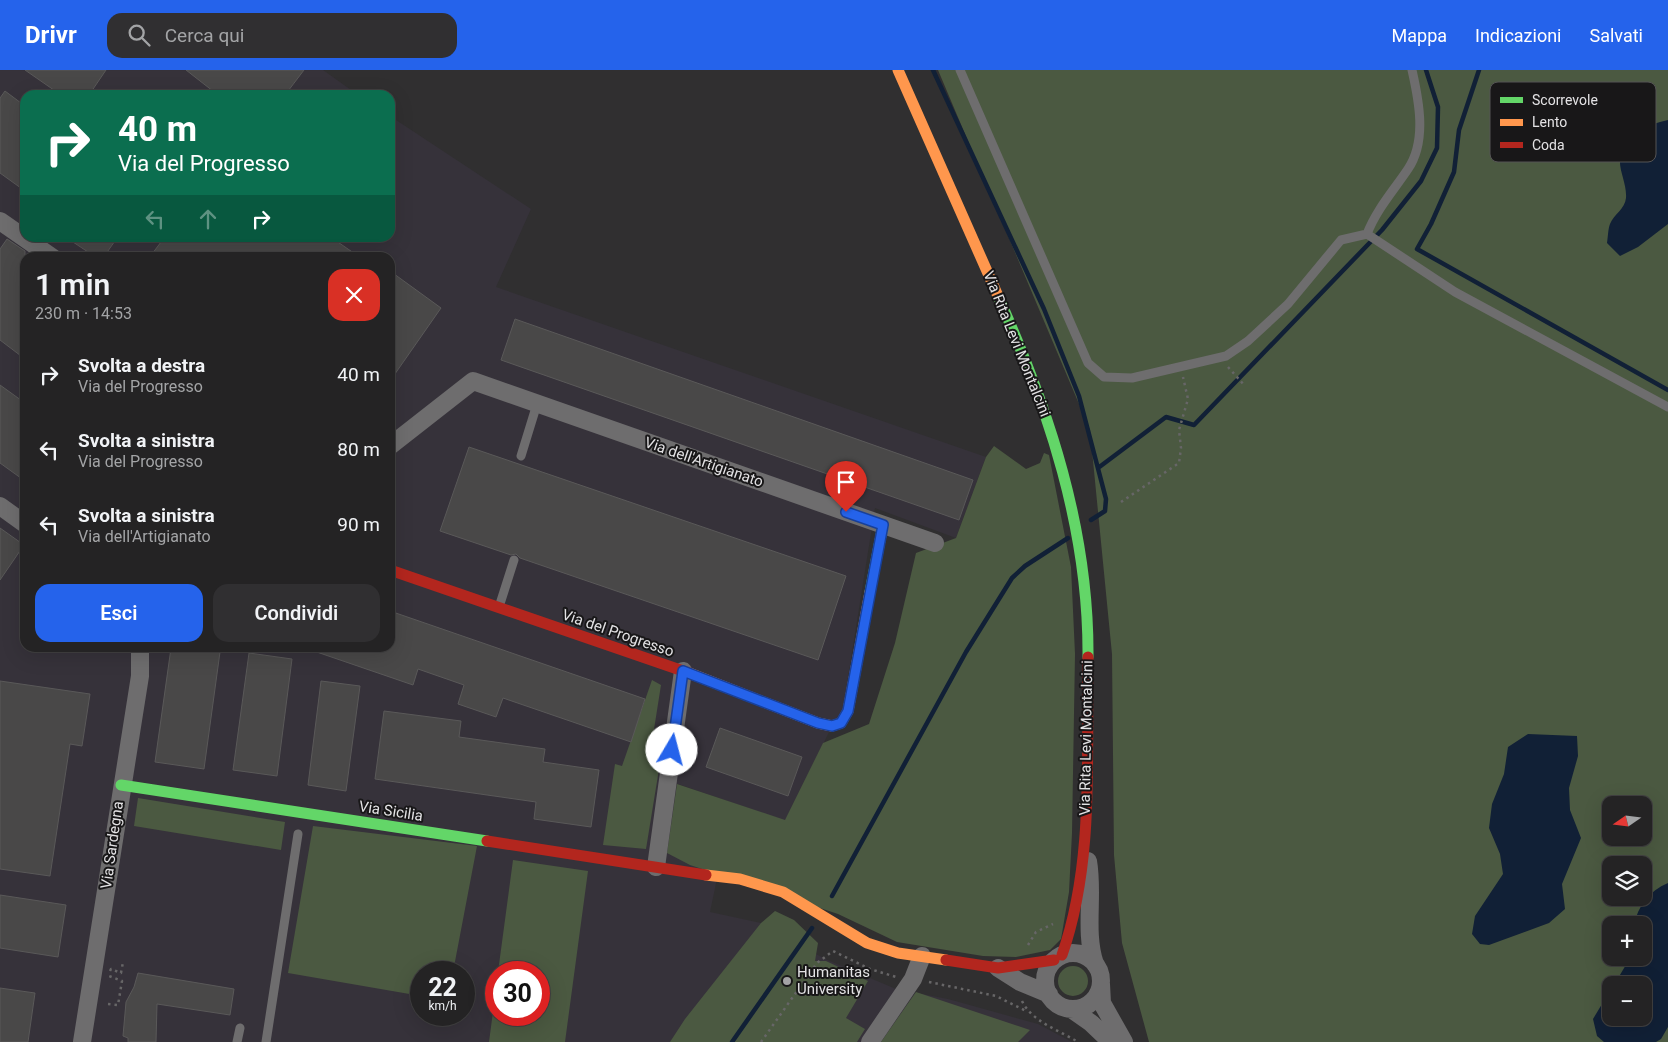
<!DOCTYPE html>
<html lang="it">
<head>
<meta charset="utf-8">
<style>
	:root { --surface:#242324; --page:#302f31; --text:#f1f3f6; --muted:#a3a4a6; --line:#414041; --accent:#2563eb }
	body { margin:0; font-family:Roboto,sans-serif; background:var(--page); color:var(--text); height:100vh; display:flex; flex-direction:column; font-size:19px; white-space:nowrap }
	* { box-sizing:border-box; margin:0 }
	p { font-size:16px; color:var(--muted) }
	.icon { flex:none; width:28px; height:28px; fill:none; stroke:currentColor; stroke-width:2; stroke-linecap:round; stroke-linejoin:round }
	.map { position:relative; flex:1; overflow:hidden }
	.panel { position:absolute; left:20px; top:182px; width:375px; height:400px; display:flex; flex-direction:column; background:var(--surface); border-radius:15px; box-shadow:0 5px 20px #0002,0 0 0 1px var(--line) }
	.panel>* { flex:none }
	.top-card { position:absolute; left:20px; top:20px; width:375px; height:152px; border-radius:15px; box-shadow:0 5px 20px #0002,0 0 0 1px var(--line); background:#0b6e4f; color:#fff; overflow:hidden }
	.needle { width:32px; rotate:256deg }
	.controls { position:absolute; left:1602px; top:726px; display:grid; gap:10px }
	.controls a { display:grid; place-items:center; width:50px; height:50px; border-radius:10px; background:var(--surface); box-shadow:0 5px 20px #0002,0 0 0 1px var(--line); font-size:25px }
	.speed { position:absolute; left:410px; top:891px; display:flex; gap:10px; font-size:25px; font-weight:700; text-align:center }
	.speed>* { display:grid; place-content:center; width:65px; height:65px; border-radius:50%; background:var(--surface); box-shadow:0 5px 20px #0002,0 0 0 1px var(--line); line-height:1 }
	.speed small { font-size:12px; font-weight:400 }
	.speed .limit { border:8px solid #d22; background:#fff; color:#111 }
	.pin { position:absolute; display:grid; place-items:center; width:42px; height:42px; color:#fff; margin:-51px -21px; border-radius:50% 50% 50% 0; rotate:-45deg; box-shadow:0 0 5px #0007 }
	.pin .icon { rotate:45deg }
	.me { position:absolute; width:55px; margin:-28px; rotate:8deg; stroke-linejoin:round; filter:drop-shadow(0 0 4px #0008) }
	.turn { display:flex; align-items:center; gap:18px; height:105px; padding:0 15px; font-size:22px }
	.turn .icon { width:65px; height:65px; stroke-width:2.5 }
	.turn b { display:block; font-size:35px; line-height:42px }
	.lanes { display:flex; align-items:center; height:48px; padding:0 15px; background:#0003; justify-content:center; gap:25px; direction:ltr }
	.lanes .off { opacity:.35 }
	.round { display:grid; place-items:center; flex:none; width:52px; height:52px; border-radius:15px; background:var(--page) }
	.summary { display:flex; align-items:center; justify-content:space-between; height:85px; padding:0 15px }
	h1 { font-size:30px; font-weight:600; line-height:38px }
	.button { display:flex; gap:10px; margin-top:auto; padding:10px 15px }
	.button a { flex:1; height:58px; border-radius:15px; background:var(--accent); color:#fff; font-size:20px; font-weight:600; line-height:58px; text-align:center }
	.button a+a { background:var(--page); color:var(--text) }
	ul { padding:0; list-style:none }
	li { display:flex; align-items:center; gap:15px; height:75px; padding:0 15px }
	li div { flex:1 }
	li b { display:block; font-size:19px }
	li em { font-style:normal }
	header { display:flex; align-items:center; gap:30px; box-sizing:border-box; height:70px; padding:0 25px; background:var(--accent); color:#fff }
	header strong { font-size:24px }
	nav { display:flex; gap:28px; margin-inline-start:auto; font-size:18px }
	.search { width:350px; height:45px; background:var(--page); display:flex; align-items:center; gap:12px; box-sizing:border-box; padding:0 18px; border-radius:15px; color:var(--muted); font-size:19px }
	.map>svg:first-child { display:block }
	.built { fill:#36323a; fill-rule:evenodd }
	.green { fill:#4b5941; fill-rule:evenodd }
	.water { fill:#112036 }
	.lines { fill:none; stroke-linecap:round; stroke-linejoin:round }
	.stream { stroke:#112036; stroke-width:4.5 }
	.building { fill:#494848; stroke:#5a5959 }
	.path { stroke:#676667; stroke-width:2.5; stroke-dasharray:2.5 4; stroke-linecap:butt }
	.lane { stroke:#6e6d6e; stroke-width:9 }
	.street { stroke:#6e6d6e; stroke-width:18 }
	.fast { stroke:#63d668; stroke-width:11 }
	.slow { stroke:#ff974d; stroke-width:11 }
	.jam { stroke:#b3261e; stroke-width:11 }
	.route-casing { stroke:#184099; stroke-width:12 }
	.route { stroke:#2563eb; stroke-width:9 }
	.poi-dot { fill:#a4a3a5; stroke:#181718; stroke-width:2 }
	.labels { text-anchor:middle; stroke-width:4; stroke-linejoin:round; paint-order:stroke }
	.street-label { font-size:15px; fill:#e3e2e4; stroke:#181718 }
	.poi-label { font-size:15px; fill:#e3e2e4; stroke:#181718; text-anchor:start }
	.key { fill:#181718; stroke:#555455; stroke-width:1 }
	.key-label { font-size:14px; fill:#e3e2e4 }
</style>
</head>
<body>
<header>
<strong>Drivr</strong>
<div class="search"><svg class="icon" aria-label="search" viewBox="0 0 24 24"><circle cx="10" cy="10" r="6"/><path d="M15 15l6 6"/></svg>Cerca qui</div>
<nav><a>Mappa</a><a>Indicazioni</a><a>Salvati</a></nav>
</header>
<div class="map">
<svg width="1668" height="972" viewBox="0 0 1668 972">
	<rect width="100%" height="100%" fill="#302f30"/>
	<path class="built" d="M0,0h323l35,25h-333v143h365v-122l141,93 -35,78 490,170 -30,81 -81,-30 -32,201 -11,17 -47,95 -107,-37 41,85 -9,43 51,11 64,36 71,30 52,10 90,25 34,18h-1072zM25,188h365v390h-365zM421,902h43v43h-43zM496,902h43v43h-43z"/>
	<path class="green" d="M938,0h730v972h-519l-27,-99 -8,-88 -2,-201 -22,-224zM1611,735h33v33h-33zM1611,795h33v33h-33zM1611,855h33v33h-33zM1611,915h33v33h-33z
		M994,376l32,23 14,-6 4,-10 5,2 22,112 4,87 -3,179 -3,59 -8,47 -11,11 -34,7 -33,-1 -86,-14 -59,-28 -148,-49 -23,-12 10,-69 108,36 38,-77 46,-19 26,-81 21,-90 40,-15 30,-81z
		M652,610l9,5 -12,76 11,2 -14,86 -43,-4 12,-81 7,2z
		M138,728l147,24 -4,28 -147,-24z
		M313,756l164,20 -24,126h-32v24l-133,-23z
		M513,790l75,11 -23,171h-76l7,-53v26h43v-43h-41z
		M775,841l19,9 24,23 -3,18h11l42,20 -22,37 19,11 -8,13h-187l15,-23 76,-96z
		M1058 911a15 15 0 1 1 30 0a15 15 0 1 1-30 0Z
		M916,922l114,38 -12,12h-137z"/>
	<path class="water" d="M1668,50v104l-30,23 -18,9 -13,-13c1,-6 1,-14 3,-19 4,-10 15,-15 16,-26 1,-14 -7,-27 -6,-39 3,-26 27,-34 48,-39z
		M1528,664l49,2 1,20 -9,32 1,22 11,28 -19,46 3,25 -16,14 -60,22 -9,-1 -8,-10 3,-18 28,-42 -3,-20 -11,-26 3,-24 12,-30 4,-27z
		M1668,813v144l-7,12 -5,3h-52l-7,-6 -4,-17 18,-30v29h33v-33h-30l16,-27h14v-33h-10c4,-19 15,-34 34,-42z"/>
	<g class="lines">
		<path class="stream" d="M933,0l111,239 35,87 27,103 -1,12 -14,9
			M1479,0l-20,60 -5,42 -23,52 -14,25 251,141
			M1098,398l68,-51 28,8 188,-195 39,-49 16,-33 1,-41 -12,-37
			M832,826l134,-244 46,-74 13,-12 43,-28
			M732,972l80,-114"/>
	</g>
	<path class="building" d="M25,0h81l-17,25h-28z
		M186,0h118l-19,25h-67z
		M5,21l20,15v85l-25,-18v-75z
		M67,168h50l-14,20h-6z
		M164,168h168l29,20h-212z
		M7,169l18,12v108l-25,-19v-91z
		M390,201l51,37 -51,73z
		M515,249l458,161 -14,40 -458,-160z
		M0,315l25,18v78l-25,-18z
		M469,377l377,129 -28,84 -298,-102 -4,-4 -5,1 -71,-24z
		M0,458l24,17 -24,35z
		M390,541l255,88 -14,43 -128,-44 -7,19 -38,-13 6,-19 -46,-16 -5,16 -105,-36 1,-1h81z
		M171,578l49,4 -16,117 -49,-7z
		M249,583l43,6 -15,117 -44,-6z
		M0,611l90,13 -8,52 -12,-2 -20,132 -50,-7z
		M321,611l39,5 -14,105 -38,-6z
		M384,641l77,10 -2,16 86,12 -2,13 56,8 -8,57 -57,-8 2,-17 -161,-23z
		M720,658l82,29 -14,39 -82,-29z
		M0,825l66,10 -8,52 -58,-9z
		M138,903l96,16 -4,26 -73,-11 -1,38h-28v-4l-5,-2 3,-34 8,-15z
		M0,918l35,5 -7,49h-28z"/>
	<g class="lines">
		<path class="path" d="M1228,297l17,19
			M1121,432l58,-39 2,-15 -2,-18 9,-31 -5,-22
			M1028,875l8,-13 17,-8
			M110,901l1,-2 10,4 2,-11
			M929,912l67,14 30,15
			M1022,931c10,21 37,29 56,41
			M108,934l10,1 4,-24 -13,-5
			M761,972l56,-79 16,-12 37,18 26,8"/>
		<path class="lane" d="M960,0l128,293 16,14 28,1 94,-22 22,-15 40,-37 53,-64 26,-6 88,58 213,115
			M1367,164c9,-24 27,-44 41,-65 19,-28 11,-68 4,-99
			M521,386l16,-52
			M499,537l15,-47
			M237,972l3,-14
			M266,972l32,-208"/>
		<path class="street" d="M0,151l53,37
			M390,376l83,-65 462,162
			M0,436l25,18
			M1088,791c6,34 -4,71 7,103
			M656,797l27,-196
			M1045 911a28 28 0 1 1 56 0a28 28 0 1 1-56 0Z
			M998,898l22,14 29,12
			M1101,914l1,19 22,39
			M1071,939l20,14 20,19
			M82,972l58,-366v-28
			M870,972l43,-63 9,-23"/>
		<path class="fast" d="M998,226c51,114 91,234 90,361
			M870,522l13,-67
			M121,715l366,56"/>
		<path class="slow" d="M898,0l100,226
			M689,603l129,50 14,3 9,-3 7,-12 22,-119
			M706,805l34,4 43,13 84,51 31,10 48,7"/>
		<path class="jam" d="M390,500l299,103
			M487,771l219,34
			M1062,885c33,-94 24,-200 26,-298
			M946,890l52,8 56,-8"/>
	</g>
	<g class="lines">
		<g class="route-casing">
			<path id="route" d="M672,680l11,-79 135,52 14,3 9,-3 7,-12 35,-186 -37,-13"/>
		</g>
		<use href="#route" class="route"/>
	</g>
	<circle class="poi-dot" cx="787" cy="911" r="5"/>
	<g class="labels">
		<g class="street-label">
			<text transform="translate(1017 274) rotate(68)" y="5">Via Rita Levi Montalcini</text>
			<text transform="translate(704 392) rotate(19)" y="5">Via dell'Artigianato</text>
			<text transform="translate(618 563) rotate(19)" y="5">Via del Progresso</text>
			<text transform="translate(1086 668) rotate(-89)" y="5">Via Rita Levi Montalcini</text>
			<text transform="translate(391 741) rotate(9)" y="5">Via Sicilia</text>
			<text transform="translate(112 775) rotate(-82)" y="5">Via Sardegna</text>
		</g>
		<g class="poi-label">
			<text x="797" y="907">Humanitas<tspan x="797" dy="17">University</tspan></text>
		</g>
	</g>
	<rect x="1490" y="12" width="166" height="80" rx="8" class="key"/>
	<rect x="1500" y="27" width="23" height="6" fill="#63d668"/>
	<rect x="1500" y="49" width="23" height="7" fill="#ff974d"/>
	<rect x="1500" y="72" width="23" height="6" fill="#b3261e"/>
	<g class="key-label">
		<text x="1532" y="35">Scorrevole</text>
		<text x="1532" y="57">Lento</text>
		<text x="1532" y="80">Coda</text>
	</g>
</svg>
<div class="controls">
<a><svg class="needle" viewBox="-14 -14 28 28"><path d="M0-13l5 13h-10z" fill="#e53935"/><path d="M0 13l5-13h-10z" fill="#a3a4a6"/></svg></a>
<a><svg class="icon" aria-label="layers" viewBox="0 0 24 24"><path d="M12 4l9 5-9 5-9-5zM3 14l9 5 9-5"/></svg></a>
<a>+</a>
<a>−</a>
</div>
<div class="speed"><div>22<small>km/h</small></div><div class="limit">30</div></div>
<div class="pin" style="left:846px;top:442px;background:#d93025"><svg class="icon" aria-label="arrive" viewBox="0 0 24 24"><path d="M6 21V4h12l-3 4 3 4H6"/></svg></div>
<svg class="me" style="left:672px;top:680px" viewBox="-20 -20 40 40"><circle r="19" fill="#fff"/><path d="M0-13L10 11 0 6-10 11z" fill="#2563eb"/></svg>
<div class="top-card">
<div class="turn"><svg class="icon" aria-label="right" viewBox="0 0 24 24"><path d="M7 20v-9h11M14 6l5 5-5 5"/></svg><div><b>40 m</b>Via del Progresso</div></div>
<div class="lanes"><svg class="icon off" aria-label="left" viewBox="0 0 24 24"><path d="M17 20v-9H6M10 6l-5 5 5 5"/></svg><svg class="icon off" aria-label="ahead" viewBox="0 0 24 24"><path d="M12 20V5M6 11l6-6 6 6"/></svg><svg class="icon" aria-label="right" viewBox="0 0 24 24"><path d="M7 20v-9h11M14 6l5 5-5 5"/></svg></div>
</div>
<section class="panel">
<div class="summary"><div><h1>1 min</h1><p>230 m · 14:53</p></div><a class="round" style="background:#d93025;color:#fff"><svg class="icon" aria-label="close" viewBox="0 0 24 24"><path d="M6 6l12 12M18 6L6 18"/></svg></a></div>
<ul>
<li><svg class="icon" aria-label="right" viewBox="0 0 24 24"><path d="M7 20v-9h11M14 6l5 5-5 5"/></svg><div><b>Svolta a destra</b><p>Via del Progresso</p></div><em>40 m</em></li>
<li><svg class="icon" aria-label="left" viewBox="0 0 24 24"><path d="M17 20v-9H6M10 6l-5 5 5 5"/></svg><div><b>Svolta a sinistra</b><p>Via del Progresso</p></div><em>80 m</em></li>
<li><svg class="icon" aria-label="left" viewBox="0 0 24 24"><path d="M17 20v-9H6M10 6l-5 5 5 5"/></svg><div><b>Svolta a sinistra</b><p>Via dell'Artigianato</p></div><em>90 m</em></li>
</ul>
<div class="button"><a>Esci</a><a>Condividi</a></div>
</section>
</div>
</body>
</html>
